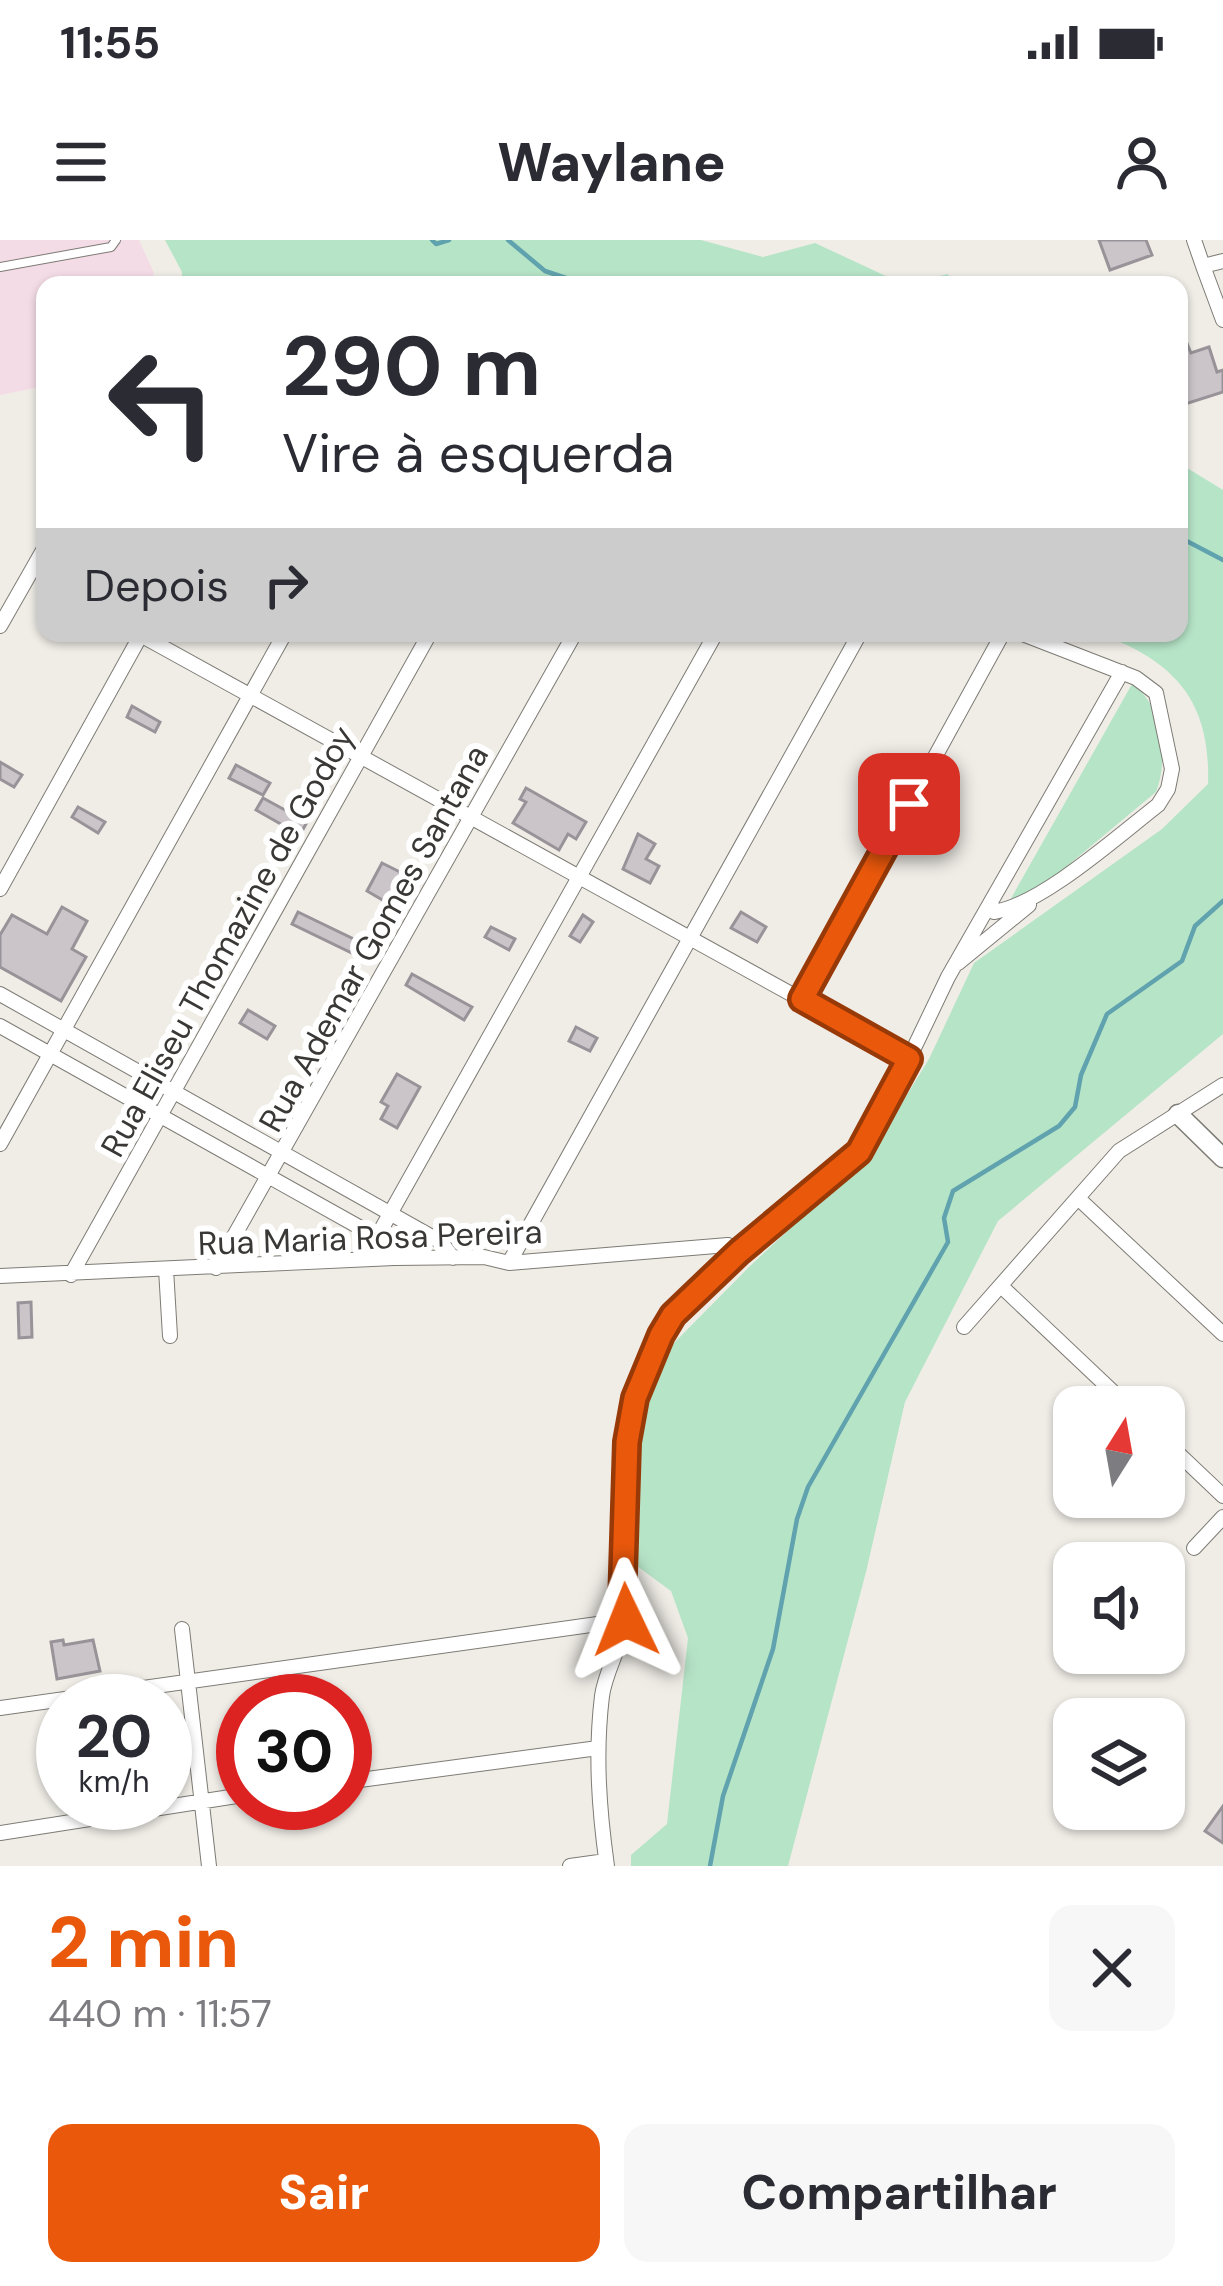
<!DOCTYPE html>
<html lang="pt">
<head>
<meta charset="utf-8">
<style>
	:root { --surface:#fff; --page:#f7f7f7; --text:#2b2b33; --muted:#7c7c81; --accent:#ea580c }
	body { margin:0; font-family:"DM Sans",sans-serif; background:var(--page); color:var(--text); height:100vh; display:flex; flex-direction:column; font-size:45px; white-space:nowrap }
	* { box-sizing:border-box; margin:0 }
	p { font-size:39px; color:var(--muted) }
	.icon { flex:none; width:66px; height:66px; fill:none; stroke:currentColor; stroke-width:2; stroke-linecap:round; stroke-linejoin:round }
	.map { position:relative; height:1626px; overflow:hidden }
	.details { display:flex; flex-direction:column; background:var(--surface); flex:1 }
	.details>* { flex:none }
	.banner { position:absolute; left:36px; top:36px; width:1152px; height:366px; border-radius:24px; box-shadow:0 3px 9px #0004; background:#fff; color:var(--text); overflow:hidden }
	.needle { width:78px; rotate:11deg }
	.fabs { position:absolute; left:1053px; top:1146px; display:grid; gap:24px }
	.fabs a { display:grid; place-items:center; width:132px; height:132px; border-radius:24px; background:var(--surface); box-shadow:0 3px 9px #0004; font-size:60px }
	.speed { position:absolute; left:36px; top:1434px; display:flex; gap:24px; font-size:60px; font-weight:700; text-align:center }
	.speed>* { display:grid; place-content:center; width:156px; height:156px; border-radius:50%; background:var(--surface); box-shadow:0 3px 9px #0004; line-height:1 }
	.speed small { font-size:30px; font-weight:400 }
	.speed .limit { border:18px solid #d22; background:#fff; color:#111 }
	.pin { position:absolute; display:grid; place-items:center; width:102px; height:102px; color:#fff; margin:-51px; border-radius:24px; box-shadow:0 6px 18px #0006 }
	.me { position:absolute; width:132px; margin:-66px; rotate:358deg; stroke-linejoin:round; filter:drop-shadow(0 0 9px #0008) }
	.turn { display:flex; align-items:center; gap:42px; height:252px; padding:0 48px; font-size:54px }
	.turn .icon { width:156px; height:156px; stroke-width:2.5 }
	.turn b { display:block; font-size:84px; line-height:102px }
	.then { display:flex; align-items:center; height:114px; padding:0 48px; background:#0003; gap:24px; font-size:45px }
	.round { display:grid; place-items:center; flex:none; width:126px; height:126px; border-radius:24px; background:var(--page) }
	.head { display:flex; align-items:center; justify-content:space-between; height:204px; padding:0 48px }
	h1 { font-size:72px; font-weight:800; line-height:90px; color:var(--accent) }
	.button { display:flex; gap:24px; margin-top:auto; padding:24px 48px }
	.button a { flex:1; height:138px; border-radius:24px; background:var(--accent); color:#fff; font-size:48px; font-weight:800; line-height:138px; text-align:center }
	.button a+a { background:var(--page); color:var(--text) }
	.status { display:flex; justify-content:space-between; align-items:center; height:84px; padding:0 60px; background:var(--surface); direction:ltr }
	.status svg { height:33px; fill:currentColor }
	header { display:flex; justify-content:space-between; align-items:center; height:156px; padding:0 48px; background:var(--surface); font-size:54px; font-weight:800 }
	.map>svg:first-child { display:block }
	.commercial { fill:#f4dce6 }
	.green { fill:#b6e4c7 }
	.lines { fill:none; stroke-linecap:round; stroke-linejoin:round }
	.stream { stroke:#60a2ae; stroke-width:4.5 }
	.building { fill:#cbc5ca; stroke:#989398; stroke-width:3 }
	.service-casing { stroke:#7e7b75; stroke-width:10 }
	.minor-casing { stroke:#7e7b75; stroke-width:16 }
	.tertiary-casing { stroke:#7e7b75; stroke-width:21 }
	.service { stroke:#fff; stroke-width:8 }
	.minor { stroke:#fff; stroke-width:14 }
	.tertiary { stroke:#fff; stroke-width:18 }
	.route-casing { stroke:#983908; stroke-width:30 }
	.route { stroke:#ea580c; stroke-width:21 }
	.labels { text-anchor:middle; stroke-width:12; stroke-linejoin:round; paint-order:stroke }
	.street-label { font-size:33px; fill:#393836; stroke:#fff }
</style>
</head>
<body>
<div class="status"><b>11:55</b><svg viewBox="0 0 49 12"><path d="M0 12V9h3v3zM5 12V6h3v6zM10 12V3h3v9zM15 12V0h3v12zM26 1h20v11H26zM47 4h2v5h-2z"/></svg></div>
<header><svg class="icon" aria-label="menu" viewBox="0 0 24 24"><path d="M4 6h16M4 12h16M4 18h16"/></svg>Waylane<svg class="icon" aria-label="person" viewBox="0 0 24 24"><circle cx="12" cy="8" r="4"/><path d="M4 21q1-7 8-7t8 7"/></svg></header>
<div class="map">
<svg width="1223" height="1626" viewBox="0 0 1223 1626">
	<rect width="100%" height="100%" fill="#f0ede7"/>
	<path class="commercial" d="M0,0h139l15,33 -5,12h-104v101l-45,9z"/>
	<path class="green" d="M165,0h536l62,17 52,-14 88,41 45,-10 5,11h-772l1,-13z
		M1179,223l44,27v544l-225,187 -93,181 -39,170 -78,294h-157v-11l36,-31 21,-186 -17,-47 -41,-30 9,-131 12,-45 21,-40 78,-79 121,-113 58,-94 45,-96 188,-134 46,-45c3,-83 -33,-123 -110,-151h81z
		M1132,444c31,20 37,76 24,108l-137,114 -10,-4z"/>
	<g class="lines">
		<path class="stream" d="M432,0l4,4 13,-4
			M508,0l37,31 30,10 67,4
			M1179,297l44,23
			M710,1626l13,-70 50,-147 24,-130 11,-32 140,-245 -4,-24 9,-27 106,-65 16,-19 6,-32 26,-61 75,-53 13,-35 28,-25"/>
	</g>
	<path class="building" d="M1099,0h47l6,15 -42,15z
		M1179,84l12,29 18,-6 8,25 6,-2v22l-44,14z
		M132,466l28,16 -5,10 -28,-15z
		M0,522l22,13 -8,12 -14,-8z
		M236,525l34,18 -7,12 -34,-17z
		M526,548l60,34 -10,17 -8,-5 -9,16 -46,-27 13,-21 -6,-3z
		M263,558l44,24 -7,13 -44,-25z
		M78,567l27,15 -7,11 -26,-16z
		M638,594l17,10 -9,15 13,7 -9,17 -27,-14z
		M382,623l22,11 -18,28 -19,-11z
		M62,667l25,14 -15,28 14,8 -25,44 -61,-34v-32l12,-20 35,19z
		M298,672l68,33 -6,12 -68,-33z
		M741,672l25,15 -9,15 -26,-14z
		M583,675l10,7 -13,20 -10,-6z
		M491,687l24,12 -6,11 -24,-13z
		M412,734l60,33 -8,13 -58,-35z
		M248,770l27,16 -8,13 -27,-16z
		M576,787l21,11 -7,13 -21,-10z
		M397,834l23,13 -23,41 -16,-9 7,-13 -7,-4z
		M31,1062l1,35 -13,1 -1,-35z
		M63,1400l1,5 29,-5 7,31 -43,8 -6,-37z
		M1223,1566v37l-18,-12z"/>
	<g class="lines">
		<g class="service-casing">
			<path id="service" d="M0,27l111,-20 5,-7"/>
		</g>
		<g class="minor-casing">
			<path id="minor" d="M1194,0l9,26 20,-5
				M1203,26l20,54
				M0,386l45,-79
				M137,393l772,426
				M0,649l142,-256
				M991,663l3,9c47,-7 124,-76 164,-107l10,-16 4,-20 -16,-76 -20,-15 -116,-45
				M958,723l71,-58
				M0,754l441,248 12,16
				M802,759l201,-366
				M0,786l377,211 17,21
				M0,904l285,-511
				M1079,959l144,135
				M377,997l339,-604
				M509,1023l351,-630
				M216,1028l359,-635
				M166,1029l4,67
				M71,1035l359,-642
				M0,1036l394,-18 90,-1 25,6 219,-18 11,7
				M1001,1046l128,121
				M964,1087l155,-176 104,-66
				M1164,1200l59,56
				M1194,1308l29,-31
				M182,1389l27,237
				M0,1468l626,-88
				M345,1542l253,-34
				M0,1593l243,-38
				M570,1626l36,-5
				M607,1626c-8,-57 -12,-112 -5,-170 4,-31 28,-60 20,-91l5,-164 9,-43 25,-63 12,-20 66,-63 120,-100 44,-81 45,-94 174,-305"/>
		</g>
		<g class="tertiary-casing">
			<path id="tertiary" d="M1178,874l45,44"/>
		</g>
		<use href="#service" class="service"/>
		<use href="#minor" class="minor"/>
		<use href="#tertiary" class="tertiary"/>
	</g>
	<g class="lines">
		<g class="route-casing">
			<path id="route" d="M626,1380l-4,-15 5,-163 8,-44 26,-63 12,-20 66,-63 120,-100 50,-93 -107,-60 107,-195"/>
		</g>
		<use href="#route" class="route"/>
	</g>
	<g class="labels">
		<g class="street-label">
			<text transform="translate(373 698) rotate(-61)" y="12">Rua Ademar Gomes Santana</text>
			<text transform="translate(227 701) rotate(-61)" y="12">Rua Eliseu Thomazine de Godoy</text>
			<text transform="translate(370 997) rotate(-2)" y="12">Rua Maria Rosa Pereira</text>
		</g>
	</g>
</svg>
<div class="fabs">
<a><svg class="needle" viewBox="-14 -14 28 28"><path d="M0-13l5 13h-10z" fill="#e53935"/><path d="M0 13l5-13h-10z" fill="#7c7c81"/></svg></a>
<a><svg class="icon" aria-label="sound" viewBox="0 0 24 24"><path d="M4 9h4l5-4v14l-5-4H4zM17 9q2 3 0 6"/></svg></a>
<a><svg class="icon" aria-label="layers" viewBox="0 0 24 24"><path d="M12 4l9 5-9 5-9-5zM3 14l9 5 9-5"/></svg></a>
</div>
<div class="speed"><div>20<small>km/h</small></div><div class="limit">30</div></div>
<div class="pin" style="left:909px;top:564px;background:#d93025"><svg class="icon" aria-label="arrive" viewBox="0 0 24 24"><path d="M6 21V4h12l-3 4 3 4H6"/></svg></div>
<svg class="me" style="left:626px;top:1380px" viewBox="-20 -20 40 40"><path d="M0-17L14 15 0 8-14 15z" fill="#ea580c" stroke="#fff" stroke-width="4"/></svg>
<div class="banner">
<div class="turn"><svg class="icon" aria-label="left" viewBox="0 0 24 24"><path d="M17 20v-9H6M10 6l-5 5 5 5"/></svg><div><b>290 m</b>Vire à esquerda</div></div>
<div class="then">Depois<svg class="icon" aria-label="right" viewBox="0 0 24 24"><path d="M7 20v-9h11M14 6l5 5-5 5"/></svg></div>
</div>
</div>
<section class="details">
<div class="head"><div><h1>2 min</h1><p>440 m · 11:57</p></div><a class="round"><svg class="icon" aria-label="close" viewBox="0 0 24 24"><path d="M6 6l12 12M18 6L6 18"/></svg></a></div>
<div class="button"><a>Sair</a><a>Compartilhar</a></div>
</section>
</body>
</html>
